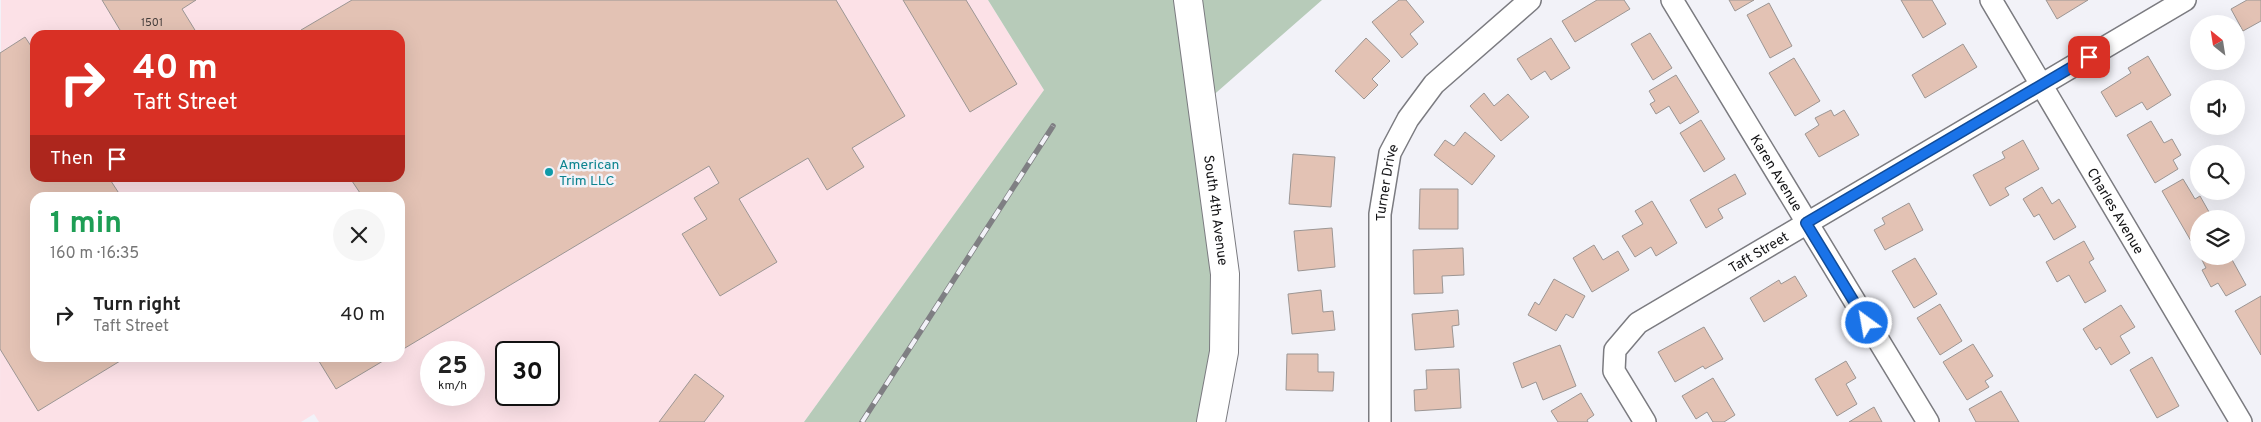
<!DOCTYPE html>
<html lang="en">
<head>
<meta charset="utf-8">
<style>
	:root { --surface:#fff; --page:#f6f6f6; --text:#222; --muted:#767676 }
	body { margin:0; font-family:Overpass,sans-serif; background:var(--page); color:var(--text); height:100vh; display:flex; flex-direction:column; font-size:19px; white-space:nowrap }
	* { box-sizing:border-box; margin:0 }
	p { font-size:16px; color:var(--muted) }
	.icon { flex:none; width:28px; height:28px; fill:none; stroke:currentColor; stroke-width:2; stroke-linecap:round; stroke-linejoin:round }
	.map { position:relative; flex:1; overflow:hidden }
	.sheet { position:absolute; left:30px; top:192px; width:375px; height:170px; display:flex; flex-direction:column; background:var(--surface); border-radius:15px; box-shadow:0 5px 20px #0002 }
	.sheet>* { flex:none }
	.guide { position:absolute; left:30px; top:30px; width:375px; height:152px; border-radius:15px; box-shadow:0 5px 20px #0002; background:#d93025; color:#fff; overflow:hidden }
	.needle { width:32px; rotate:330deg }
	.tools { position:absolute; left:2190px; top:15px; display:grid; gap:10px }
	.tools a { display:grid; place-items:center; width:55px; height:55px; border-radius:50%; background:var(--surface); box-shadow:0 5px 20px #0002; font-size:25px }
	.speed { position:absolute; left:420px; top:341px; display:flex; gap:10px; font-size:25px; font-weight:700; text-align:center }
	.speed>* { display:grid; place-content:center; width:65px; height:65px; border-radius:50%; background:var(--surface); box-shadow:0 5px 20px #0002; line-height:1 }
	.speed small { font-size:12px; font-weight:400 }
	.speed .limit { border:2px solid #111; border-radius:8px; background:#fff; color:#111 }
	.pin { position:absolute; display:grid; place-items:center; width:42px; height:42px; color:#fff; margin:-21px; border-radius:10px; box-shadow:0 2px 8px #0006 }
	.me { position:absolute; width:55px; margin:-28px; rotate:328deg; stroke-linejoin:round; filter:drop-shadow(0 0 4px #0008) }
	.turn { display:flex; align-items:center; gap:18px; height:105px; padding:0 20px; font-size:22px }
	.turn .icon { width:65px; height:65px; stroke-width:2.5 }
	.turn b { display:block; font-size:35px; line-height:42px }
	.then { display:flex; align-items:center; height:48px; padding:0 20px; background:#0003; gap:10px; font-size:19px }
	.round { display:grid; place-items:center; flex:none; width:52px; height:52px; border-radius:26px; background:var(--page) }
	.head { display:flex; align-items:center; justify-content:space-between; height:85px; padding:0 20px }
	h1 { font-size:30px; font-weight:700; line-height:38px; color:#1e9e55 }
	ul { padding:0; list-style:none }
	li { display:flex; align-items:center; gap:15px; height:75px; padding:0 20px }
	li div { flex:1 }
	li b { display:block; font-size:19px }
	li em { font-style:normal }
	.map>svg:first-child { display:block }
	.industrial { fill:#fce1e7; fill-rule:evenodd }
	.green { fill:#b7cbb9 }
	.building { fill:#e3c2b4; stroke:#9c9694 }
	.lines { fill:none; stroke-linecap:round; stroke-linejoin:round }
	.minor-casing { stroke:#7b7b80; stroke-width:24 }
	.tertiary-casing { stroke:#7b7b80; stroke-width:30 }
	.minor { stroke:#fff; stroke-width:21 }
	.tertiary { stroke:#fff; stroke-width:28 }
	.rail-casing { stroke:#7f7f83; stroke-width:5.5 }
	.rail { stroke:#f2f2f8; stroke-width:4; stroke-dasharray:11; stroke-linecap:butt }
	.route-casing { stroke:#114b97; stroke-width:12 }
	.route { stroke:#1a73e8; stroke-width:9 }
	.culture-dot { fill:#0f9aa8; stroke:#f2f2f8; stroke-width:2 }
	.labels { text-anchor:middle; stroke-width:5; stroke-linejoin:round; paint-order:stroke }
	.number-label { font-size:11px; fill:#473f3d }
	.culture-label { font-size:14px; fill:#0d838f; stroke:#f2f2f8; text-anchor:start }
	.street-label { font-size:14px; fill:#131315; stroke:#f2f2f8 }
</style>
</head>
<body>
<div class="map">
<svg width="2261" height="422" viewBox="0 0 2261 422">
	<rect width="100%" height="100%" fill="#f2f2f8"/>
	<path class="industrial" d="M988,0l56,90 -240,332h-485l-5,-8 -13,8h-301l1,-422zM35,35h365v143h-365zM35,198h365v160h-365zM431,352h43v43h-43zM506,352h43v43h-43z"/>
	<path class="green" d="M988,0h334l-121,106 24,168 -14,148h-407l240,-332z"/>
	<path class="building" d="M102,0h94l-14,9 16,26h-75z
		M352,0h484l69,116 -53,32 12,19 -37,23 -19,-32 -69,41 38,63 -57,34 -38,-62 25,-15 -13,-21 25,-15 -10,-17 -309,185v-153h-47l7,-5 -10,-15h50v-143h-96l-3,-5z
		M903,0h63l51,84 -47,28z
		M1399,0h7l18,22 -14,12 8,10 -16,14 -30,-36z
		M1597,0h27l6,9 -55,33 -13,-21z
		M1729,0h25l-19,11z
		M1901,0h31l14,24 -23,14z
		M2046,0h42l-31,19z
		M2247,0h14v21l-18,10 -12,-22z
		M1769,3l23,43 -22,12 -23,-43z
		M1650,33l22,35 -19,12 -22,-36z
		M25,37l10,15v126h74l13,20h-87v160h90l-87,53 -38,-62v-296z
		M1366,38l24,23 -18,18 6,6 -14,14 -29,-28z
		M1551,38l19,30 -19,12 -6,-9 -14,9 -14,-21z
		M1963,44l14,23 -52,31 -13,-23z
		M2148,56l23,39 -24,15 -5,-8 -26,15 -15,-25 30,-19 -3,-5z
		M1794,58l26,43 -25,15 -26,-43z
		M1676,75l23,37 -19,12 -11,-18 -13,8 -6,-10 5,-3 -6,-10z
		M1484,93l10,13 14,-12 21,23 -28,24 -31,-35z
		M1831,110l3,6 10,-6 15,25 -40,22 -14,-23 14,-9 -4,-7z
		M1701,120l24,39 -21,13 -24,-39z
		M2151,121l13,22 8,-4 9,16 -8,5 5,9 -23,14 -28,-48z
		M1465,132l30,24 -23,29 -38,-30 11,-15 9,6z
		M2023,140l16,29 -34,19 4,7 -19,11 -17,-31 32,-17 -3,-6z
		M1293,154l42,3 -4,50 -42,-3z
		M1735,174l11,20 -28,15 5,9 -17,10 -16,-28z
		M2183,179l12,20 5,-3 13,23h-14v17l-8,5 -29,-50z
		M2042,187l10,17 7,-5 17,28 -22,13 -15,-26 -5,3 -11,-18z
		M1420,189h38v40h-39z
		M1652,201l25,42 -21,13 -5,-9 -16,10 -13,-21 21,-12 -8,-13z
		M1909,203l14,27 -38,20 -11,-20 11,-6 -3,-6z
		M1332,228l3,39 -37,4 -4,-40z
		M2084,241l10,18 -5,3 17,29 -21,12 -16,-28 -12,7 -11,-20z
		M1594,245l9,15 15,-9 11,19 -37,22 -19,-34z
		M1463,248l1,27 -22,1 1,17 -29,1 -1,-44z
		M2200,256h30l16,29 -20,11 -8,-13 -7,4 -9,-17 4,-2z
		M1915,258l22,36 -23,14 -22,-37z
		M1795,276l12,20 -43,26 -14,-24 29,-18 2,4z
		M1554,279l31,17 -12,22 -7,-4 -10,17 -28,-16 7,-13 4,3z
		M1321,290l2,22 10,-1 2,19 -43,4 -4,-40z
		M2261,296v59l-26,-44z
		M1940,304l22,37 -22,14 -23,-37z
		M2121,305l14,22 -15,9 10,17 -19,12 -11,-18 -4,3 -13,-21z
		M1458,310l1,15 -7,1 2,21 -39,3 -3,-36z
		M1704,327l19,32 -18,10 -2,-3 -28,16 -17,-30z
		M1973,344l20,32 -8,5 4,6 -22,13 -24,-38z
		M1560,345l16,41 -33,14 -7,-18 -14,6 -9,-25z
		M1287,354h31v18h16l-1,19 -47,-1z
		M2152,357l27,49 -22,12 -27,-48z
		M317,358h71l-52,31z
		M1846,361l10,17 -10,6 11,20 -20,12 -22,-37z
		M1459,369l2,39 -46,3 -1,-21 13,-1 -1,-19z
		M695,374l29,22 -20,26h-45z
		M1713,378l22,37 -11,7h-11l-6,-10 -11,7 -14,-23z
		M2001,391l18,31h-43l-7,-13z
		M1581,393l13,22 -7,5 1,2h-30l-7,-11z
		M1874,407l8,15h-33z"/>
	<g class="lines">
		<g class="minor-casing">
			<g id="minor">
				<path id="s1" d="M1672,0l256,422"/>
				<path id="s2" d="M1991,0l250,422"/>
				<path id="s3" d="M1380,422v-208l10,-61 18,-34 26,-35 96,-84"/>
				<path id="s4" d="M1645,422l-31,-51 1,-21 23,-27 547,-323"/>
			</g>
		</g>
		<g class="tertiary-casing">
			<g id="tertiary">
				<path id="s5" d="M1188,0l37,274 -1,78 -13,70"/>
			</g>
		</g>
		<use href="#minor" class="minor"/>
		<use href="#tertiary" class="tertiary"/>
		<g class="rail-casing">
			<path id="rail" d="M862,422l191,-296"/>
		</g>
		<use href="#rail" class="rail"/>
	</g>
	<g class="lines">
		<g class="route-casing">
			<path id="route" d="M1867,323l-61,-100 283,-166"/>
		</g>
		<use href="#route" class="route"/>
	</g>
	<circle class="culture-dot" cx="549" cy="172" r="5"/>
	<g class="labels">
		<g class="number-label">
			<text x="152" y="26">1501</text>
		</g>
		<g class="culture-label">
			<text x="559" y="169">American<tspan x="559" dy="16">Trim LLC</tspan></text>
		</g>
		<g class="street-label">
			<text dy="5" stroke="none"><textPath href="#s1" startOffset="202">Karen Avenue</textPath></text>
			<text dy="5" stroke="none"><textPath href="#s3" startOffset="240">Turner Drive</textPath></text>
			<text dy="5" stroke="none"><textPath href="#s5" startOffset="212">South 4th Avenue</textPath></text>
			<text dy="5" stroke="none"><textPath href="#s2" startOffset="245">Charles Avenue</textPath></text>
			<text dy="5" stroke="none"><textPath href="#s4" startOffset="256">Taft Street</textPath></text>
		</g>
	</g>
</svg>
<div class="tools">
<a><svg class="needle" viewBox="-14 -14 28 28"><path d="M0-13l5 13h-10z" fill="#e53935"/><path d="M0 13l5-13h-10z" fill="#767676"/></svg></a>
<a><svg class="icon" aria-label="sound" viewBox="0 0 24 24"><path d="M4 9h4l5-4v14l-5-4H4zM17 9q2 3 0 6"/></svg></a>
<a><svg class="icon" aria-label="search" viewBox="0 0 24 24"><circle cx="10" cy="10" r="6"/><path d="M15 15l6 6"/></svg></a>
<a><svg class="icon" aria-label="layers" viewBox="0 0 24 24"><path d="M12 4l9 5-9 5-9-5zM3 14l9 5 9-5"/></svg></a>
</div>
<div class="speed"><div>25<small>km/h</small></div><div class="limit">30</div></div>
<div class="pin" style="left:2089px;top:57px;background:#d93025"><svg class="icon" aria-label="arrive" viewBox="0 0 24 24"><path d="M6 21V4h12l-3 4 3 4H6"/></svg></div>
<svg class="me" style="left:1867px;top:323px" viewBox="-20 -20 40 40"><circle r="17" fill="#1a73e8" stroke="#fff" stroke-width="3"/><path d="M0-11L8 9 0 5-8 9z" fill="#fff"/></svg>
<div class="guide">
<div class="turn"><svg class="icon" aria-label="right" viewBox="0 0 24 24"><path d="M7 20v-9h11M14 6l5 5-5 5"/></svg><div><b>40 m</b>Taft Street</div></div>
<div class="then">Then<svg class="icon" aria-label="arrive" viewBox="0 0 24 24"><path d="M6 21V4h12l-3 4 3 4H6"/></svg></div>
</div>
<section class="sheet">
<div class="head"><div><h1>1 min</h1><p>160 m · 16:35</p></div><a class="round"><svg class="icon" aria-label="close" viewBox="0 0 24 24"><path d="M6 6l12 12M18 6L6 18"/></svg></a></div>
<ul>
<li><svg class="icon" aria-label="right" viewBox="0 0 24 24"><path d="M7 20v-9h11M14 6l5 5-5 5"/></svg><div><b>Turn right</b><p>Taft Street</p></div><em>40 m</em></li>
</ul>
</section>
</div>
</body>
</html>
